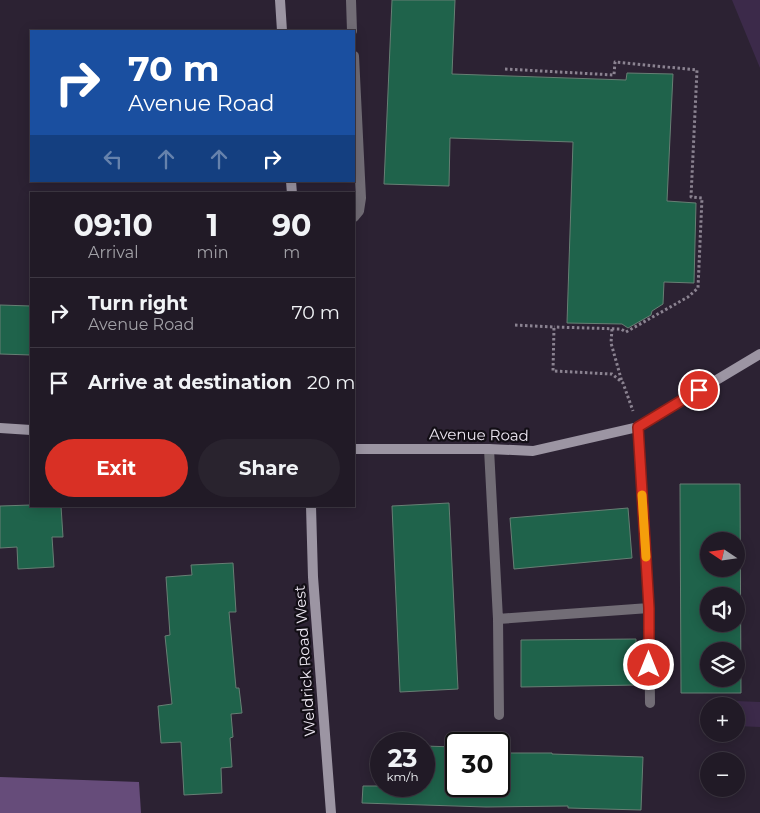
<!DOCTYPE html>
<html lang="en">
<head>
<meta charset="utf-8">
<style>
	:root { --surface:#211a26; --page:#29232e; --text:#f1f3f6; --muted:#a2a1a7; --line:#3e3843; --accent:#d93025 }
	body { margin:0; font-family:Montserrat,sans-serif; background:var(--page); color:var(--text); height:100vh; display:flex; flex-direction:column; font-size:19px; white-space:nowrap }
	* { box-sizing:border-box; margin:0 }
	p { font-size:16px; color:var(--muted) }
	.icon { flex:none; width:28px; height:28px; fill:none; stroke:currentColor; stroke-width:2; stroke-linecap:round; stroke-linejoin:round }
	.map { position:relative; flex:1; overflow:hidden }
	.side { position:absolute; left:30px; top:192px; width:325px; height:315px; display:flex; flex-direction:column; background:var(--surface); border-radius:0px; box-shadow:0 2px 12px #0003,0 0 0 1px var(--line) }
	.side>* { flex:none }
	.hud { position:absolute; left:30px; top:30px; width:325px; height:152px; border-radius:0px; box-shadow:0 2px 12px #0003,0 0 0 1px var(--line); background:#1a4fa0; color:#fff; overflow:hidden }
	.needle { width:32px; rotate:283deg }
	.fabs { position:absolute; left:700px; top:532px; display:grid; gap:10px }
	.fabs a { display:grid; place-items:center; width:45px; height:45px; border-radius:50%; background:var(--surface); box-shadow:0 2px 12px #0003,0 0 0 1px var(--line); font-size:25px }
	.speed { position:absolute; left:370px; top:732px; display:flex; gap:10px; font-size:25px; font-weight:700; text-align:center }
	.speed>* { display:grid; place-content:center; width:65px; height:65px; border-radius:50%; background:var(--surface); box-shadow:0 2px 12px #0003,0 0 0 1px var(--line); line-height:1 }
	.speed small { font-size:12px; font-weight:400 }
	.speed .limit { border:2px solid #111; border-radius:8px; background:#fff; color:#111 }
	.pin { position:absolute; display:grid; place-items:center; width:42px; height:42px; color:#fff; margin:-21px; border:2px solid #fff; border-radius:50%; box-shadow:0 1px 5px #0007 }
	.me { position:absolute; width:55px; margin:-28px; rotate:0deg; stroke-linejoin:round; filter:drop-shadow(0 0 4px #0008) }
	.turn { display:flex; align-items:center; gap:18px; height:105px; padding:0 15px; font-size:22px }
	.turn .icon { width:65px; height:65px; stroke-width:2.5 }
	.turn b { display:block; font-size:35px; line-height:42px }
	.lanes { display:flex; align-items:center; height:48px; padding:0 15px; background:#0003; justify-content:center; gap:25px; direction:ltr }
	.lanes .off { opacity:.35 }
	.eta { display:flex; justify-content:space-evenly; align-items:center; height:85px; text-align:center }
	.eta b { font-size:30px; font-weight:700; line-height:35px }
	.button { display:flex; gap:10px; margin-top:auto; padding:10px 15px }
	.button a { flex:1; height:58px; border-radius:30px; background:var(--accent); color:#fff; font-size:20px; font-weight:700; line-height:58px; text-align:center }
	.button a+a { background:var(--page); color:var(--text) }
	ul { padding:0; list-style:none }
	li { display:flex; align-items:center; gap:15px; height:70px; padding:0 15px; border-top:1px solid var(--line) }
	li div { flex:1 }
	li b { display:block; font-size:19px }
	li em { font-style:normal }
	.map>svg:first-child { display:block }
	.green { fill:#3c2a4a }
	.forest { fill:#664c7a }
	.building { fill:#1f634b; stroke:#677f74; fill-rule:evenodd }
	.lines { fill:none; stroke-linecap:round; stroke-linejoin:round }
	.path { stroke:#8b8391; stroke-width:3; stroke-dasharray:2.5 2.5; stroke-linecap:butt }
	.lane { stroke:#726d76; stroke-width:10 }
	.street { stroke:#726d76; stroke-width:10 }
	.secondary { stroke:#9c95a3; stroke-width:10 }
	.route-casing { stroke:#8d1f18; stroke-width:12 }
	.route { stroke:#d93025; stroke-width:9 }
	.slow { stroke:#f59e0b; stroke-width:9 }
	.labels { text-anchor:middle; stroke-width:4.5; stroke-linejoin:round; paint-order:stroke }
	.street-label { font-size:15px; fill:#ece6f1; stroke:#120e15 }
</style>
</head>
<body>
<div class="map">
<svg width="760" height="813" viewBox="0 0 760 813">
	<rect width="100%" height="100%" fill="#2c2233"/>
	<path class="green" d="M732,0h28v68z
		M711,700l49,2v25l-24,-1v-20h-26z"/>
	<path class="forest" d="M0,777l139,5 2,31h-141z"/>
	<path class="building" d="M392,0h63l-3,74 174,6 1,-7 46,1 -6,127 29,2 -2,80 -30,-1 -1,22 -11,7 -1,4 -23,13 -6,-4 -55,-1 6,-181 -123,-4 -1,48 -65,-2z
		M0,305l31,1v49l-31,-1z
		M680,484h60l1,209h-60zM709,541h27v28h-27zM709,596h27v28h-27zM709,651h27v28h-27z
		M449,503l9,186 -58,3 -8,-186z
		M31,505v1h30l2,31h-11l2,30 -36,2 -1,-22 -17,1v-42z
		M628,508l4,50 -118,11 -4,-51z
		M233,563l3,49h-7l7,76h3l3,25 -11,1 2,23 -3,1 2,29 -11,1 1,25 -38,2 -3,-53 -20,1 -3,-37 14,-2 -7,-68 5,-1 -4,-58 26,-2 -1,-10z
		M636,639l1,46 -116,2v-47z
		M424,746l32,1v39h43v-33h53v1l91,3 -2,53 -73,-2v-2l-82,1 -124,-4 1,-17h61z"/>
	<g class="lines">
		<path class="path" d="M505,69l109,6 1,-13 82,8 -6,127 11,1 -4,90 -10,9 -62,35 -5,-3 -67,-2
			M515,325l39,2 -1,44 59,3 11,9 10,28
			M612,329l-1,14 11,39"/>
		<path class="lane" d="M351,0l1,31
			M354,56l7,142 -2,13 -5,6"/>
		<path class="street" d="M638,427l11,181 1,95
			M489,449l9,170 1,96
			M498,619l151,-11"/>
		<path class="secondary" d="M280,0l2,31
			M291,181l1,13
			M0,428l31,2
			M354,449h135l44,2 105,-24 122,-73
			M311,506l2,71 18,236"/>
	</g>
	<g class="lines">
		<g class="route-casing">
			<path id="route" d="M649,665v-57l-11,-181 61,-37"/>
		</g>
		<use href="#route" class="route"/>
		<path class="slow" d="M642,495l4,62"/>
	</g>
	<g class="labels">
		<g class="street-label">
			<text transform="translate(479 435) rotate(1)" y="5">Avenue Road</text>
			<text transform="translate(305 661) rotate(-94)" y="5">Weldrick Road West</text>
		</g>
	</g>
</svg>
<div class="fabs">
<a><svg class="needle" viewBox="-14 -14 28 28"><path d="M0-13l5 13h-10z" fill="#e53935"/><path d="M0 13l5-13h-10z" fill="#a2a1a7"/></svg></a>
<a><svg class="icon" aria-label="sound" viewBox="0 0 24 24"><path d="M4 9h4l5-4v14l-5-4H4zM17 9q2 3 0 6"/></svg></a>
<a><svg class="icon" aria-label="layers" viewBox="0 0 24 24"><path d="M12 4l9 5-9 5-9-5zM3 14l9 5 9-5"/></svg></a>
<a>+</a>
<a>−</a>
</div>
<div class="speed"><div>23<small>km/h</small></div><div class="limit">30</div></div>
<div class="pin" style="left:699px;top:390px;background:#d93025"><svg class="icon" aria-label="arrive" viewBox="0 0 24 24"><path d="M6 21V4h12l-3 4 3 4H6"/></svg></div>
<svg class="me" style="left:649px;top:665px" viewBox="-20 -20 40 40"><circle r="17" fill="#d93025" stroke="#fff" stroke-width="3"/><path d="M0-11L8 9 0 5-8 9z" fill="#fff"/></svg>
<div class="hud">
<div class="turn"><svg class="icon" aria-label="right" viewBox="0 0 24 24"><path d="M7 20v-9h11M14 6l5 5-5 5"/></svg><div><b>70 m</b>Avenue Road</div></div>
<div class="lanes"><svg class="icon off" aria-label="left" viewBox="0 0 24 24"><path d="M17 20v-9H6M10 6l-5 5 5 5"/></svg><svg class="icon off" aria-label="ahead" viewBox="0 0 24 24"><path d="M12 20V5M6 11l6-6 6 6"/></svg><svg class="icon off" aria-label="ahead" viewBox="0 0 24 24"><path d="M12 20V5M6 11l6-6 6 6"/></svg><svg class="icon" aria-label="right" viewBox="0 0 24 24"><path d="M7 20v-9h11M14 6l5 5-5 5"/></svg></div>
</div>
<section class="side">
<div class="eta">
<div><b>09:10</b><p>Arrival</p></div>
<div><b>1</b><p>min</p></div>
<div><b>90</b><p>m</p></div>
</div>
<ul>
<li><svg class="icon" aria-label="right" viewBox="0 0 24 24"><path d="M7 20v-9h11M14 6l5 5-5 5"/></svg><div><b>Turn right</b><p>Avenue Road</p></div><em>70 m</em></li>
<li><svg class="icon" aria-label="arrive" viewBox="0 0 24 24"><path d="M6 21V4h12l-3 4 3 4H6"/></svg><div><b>Arrive at destination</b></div><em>20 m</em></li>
</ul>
<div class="button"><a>Exit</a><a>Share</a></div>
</section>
</div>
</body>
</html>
